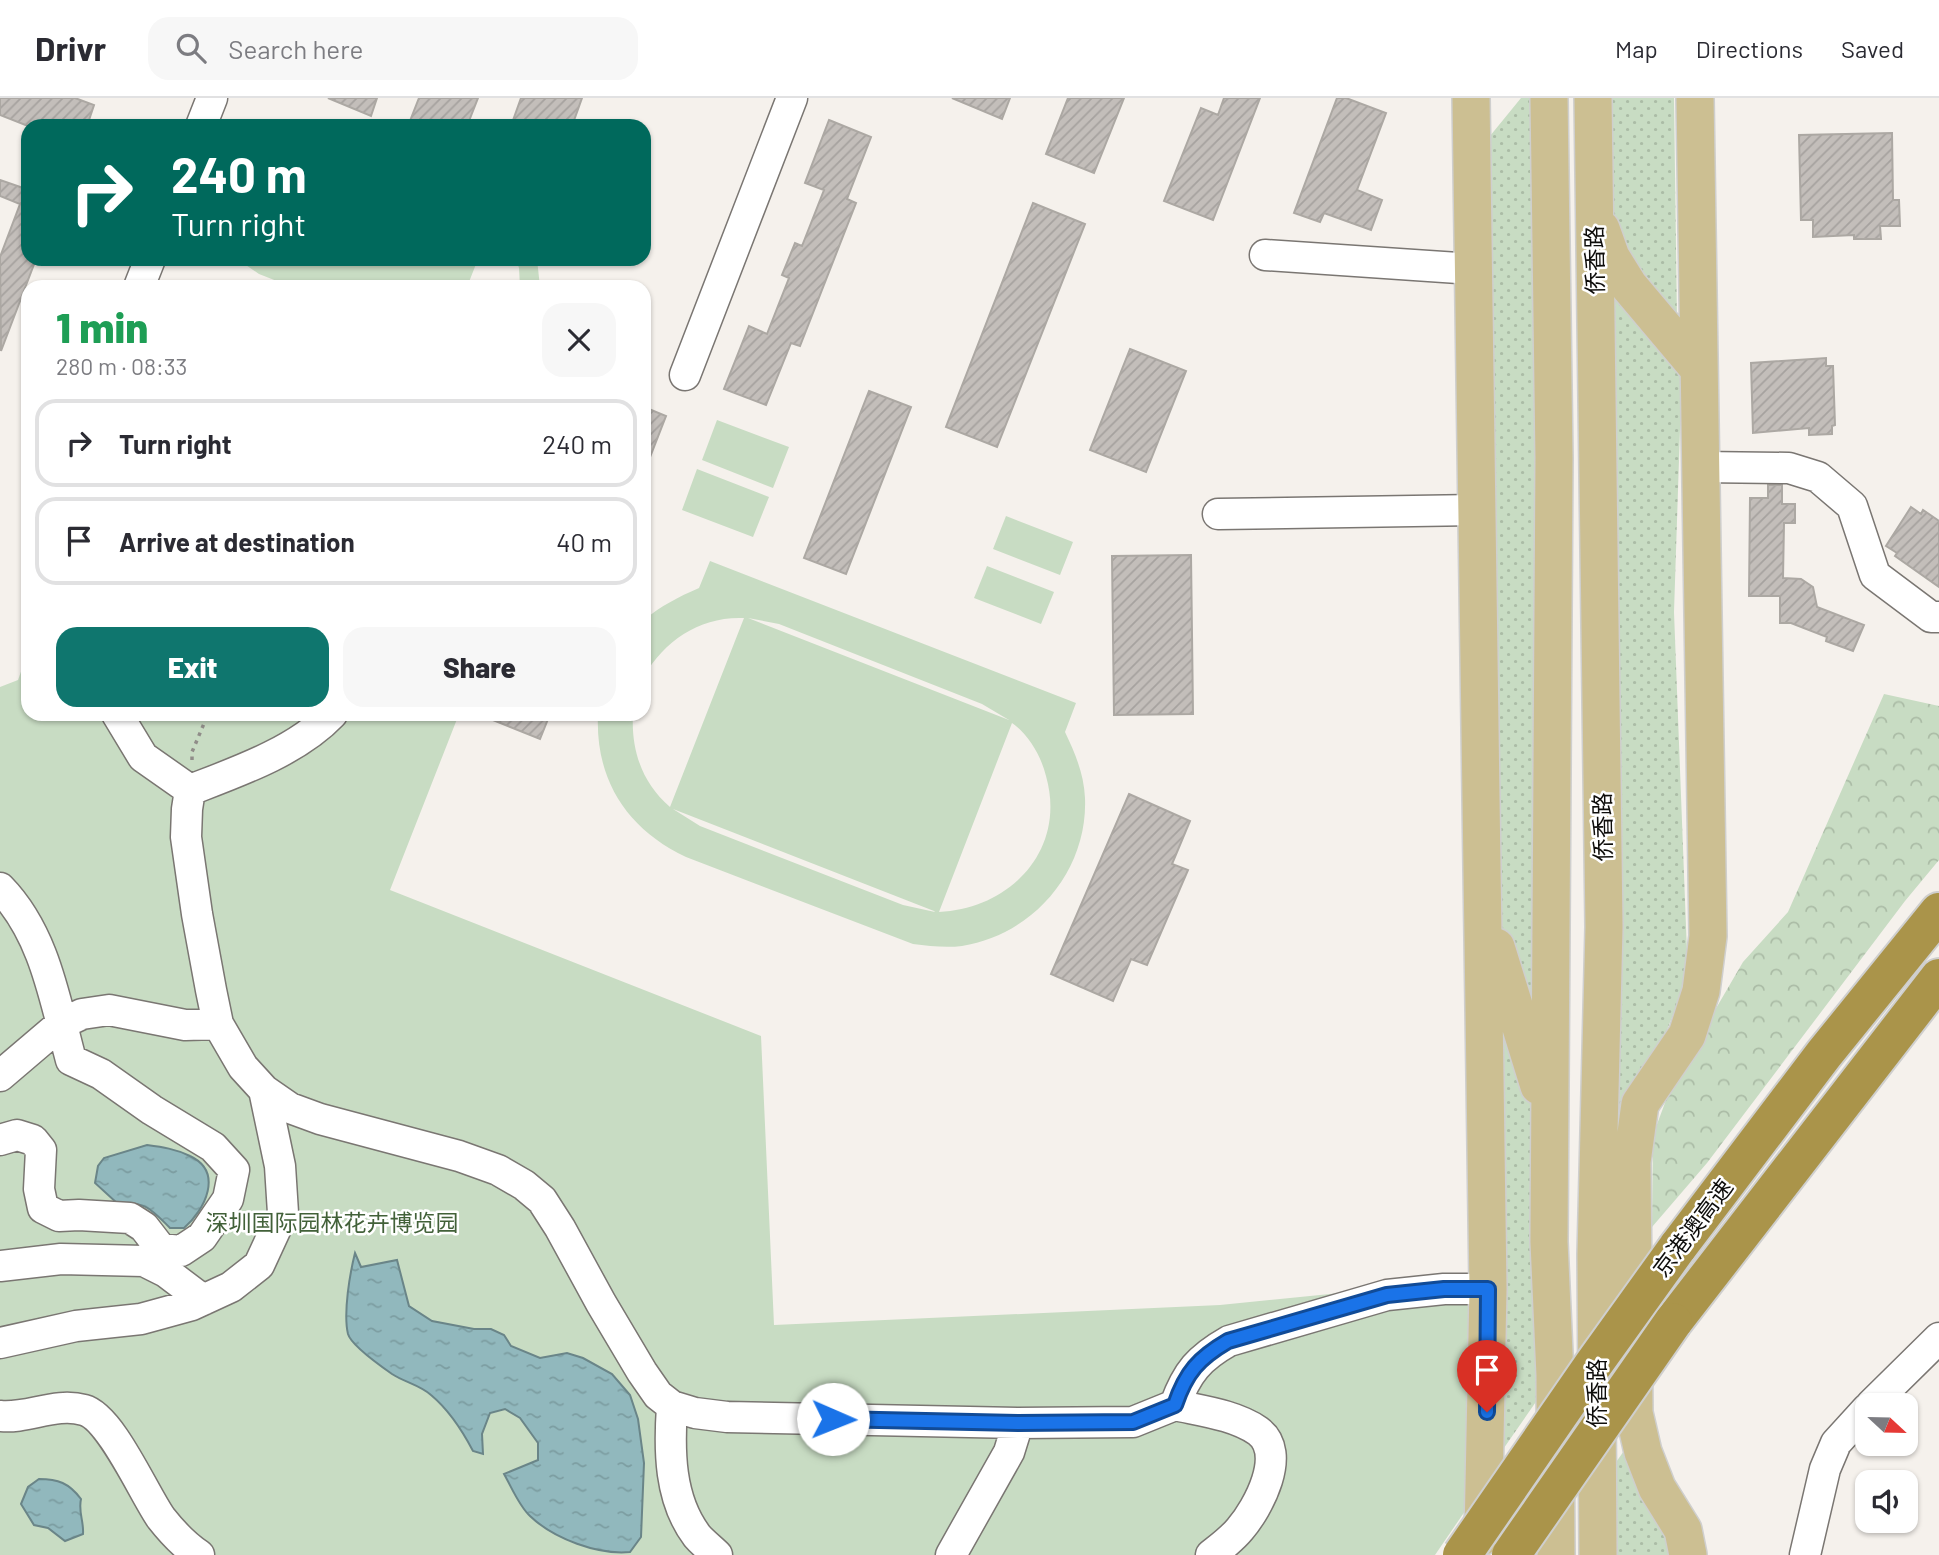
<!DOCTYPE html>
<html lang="en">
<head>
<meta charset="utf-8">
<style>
	:root { --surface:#fff; --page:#f7f7f7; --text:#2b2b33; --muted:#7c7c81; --line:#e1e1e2; --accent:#0f766e }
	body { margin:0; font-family:Barlow,"Noto Sans SC",sans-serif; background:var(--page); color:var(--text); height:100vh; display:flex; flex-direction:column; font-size:26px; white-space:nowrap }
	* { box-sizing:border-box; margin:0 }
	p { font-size:23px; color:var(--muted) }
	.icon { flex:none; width:38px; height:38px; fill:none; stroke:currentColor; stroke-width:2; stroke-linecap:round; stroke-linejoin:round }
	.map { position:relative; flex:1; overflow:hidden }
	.drawer { position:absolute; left:21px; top:182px; width:630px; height:441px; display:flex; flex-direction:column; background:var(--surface); border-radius:21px; box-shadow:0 2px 5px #0004 }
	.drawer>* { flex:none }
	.top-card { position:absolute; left:21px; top:21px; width:630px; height:147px; border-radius:21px; box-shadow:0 2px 5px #0004; background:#00695c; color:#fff; overflow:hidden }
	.needle { width:46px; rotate:112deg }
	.buttons { position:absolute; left:1855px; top:1295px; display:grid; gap:14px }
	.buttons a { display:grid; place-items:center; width:63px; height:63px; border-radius:14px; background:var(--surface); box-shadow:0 2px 5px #0004; font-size:35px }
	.pin { position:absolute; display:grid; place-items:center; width:60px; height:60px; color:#fff; margin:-72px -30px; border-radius:50% 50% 50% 0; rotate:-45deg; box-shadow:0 0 7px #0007 }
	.pin .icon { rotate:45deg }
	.me { position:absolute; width:77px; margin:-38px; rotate:91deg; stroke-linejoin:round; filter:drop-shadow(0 0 5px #0008) }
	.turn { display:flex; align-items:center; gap:24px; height:147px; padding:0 35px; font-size:32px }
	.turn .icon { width:91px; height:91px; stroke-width:2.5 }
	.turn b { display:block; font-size:49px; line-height:60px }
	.round { display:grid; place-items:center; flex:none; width:74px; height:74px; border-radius:21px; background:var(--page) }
	.summary { display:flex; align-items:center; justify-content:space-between; height:119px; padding:0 35px }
	h1 { font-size:42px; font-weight:800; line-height:52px; color:#1e9e55 }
	.primary-button { display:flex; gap:14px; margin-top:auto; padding:14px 35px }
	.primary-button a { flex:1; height:80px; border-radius:21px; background:var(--accent); color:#fff; font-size:28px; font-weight:800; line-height:80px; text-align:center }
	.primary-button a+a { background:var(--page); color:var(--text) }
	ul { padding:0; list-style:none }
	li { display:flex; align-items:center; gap:21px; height:88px; margin:0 14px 10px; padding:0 21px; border:4px solid var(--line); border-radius:21px }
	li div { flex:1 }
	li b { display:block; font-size:26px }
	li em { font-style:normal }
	header { display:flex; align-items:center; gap:42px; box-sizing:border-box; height:98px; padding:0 35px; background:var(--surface); border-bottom:2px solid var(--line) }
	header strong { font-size:33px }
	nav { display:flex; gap:38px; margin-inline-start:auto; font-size:24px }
	.search { width:490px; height:63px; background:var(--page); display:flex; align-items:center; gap:18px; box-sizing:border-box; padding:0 24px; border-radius:21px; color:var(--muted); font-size:26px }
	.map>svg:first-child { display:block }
	.grass { fill:url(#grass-dots) }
	.forest { fill:url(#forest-crowns) }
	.park { fill:#c8dcc3; fill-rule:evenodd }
	.water { fill:url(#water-ripples); stroke:#6a8588; stroke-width:2 }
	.building { fill:url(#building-hatch); stroke:#aca8a3; stroke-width:2 }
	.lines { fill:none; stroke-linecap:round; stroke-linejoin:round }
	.minor-casing { stroke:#7a7672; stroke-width:33 }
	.major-casing { stroke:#cfcfce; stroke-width:40 }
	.highway-casing { stroke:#cfcfce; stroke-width:42 }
	.path { stroke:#908d89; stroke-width:3.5; stroke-dasharray:3.5 5; stroke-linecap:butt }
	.minor { stroke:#fff; stroke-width:30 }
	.major { stroke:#ccbf92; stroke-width:37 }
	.highway { stroke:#aa944a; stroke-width:38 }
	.highway-bridge-casing { stroke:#cfcfce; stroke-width:42; stroke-linecap:butt }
	.highway-bridge { stroke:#aa944a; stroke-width:38 }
	.route-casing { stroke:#114b97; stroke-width:18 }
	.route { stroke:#1a73e8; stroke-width:12 }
	.labels { text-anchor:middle; stroke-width:5; stroke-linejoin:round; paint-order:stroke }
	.street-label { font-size:23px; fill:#0e0d0b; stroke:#fff }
	.park-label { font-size:23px; fill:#426139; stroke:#fff }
</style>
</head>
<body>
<header>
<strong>Drivr</strong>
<div class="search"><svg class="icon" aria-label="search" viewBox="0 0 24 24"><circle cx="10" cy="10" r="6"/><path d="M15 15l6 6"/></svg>Search here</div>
<nav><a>Map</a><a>Directions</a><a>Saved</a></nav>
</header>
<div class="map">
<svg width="1939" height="1457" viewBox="0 0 1939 1457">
	<defs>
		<pattern id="grass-dots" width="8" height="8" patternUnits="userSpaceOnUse" patternTransform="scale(1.75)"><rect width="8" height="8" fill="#c8dcc3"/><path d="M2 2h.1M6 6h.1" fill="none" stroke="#abbca6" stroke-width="1.8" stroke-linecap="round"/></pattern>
		<pattern id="forest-crowns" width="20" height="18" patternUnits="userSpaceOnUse" patternTransform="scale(1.75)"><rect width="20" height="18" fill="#c8dcc3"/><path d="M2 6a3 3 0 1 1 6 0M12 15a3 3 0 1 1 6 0" fill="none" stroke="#abbca6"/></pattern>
		<pattern id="water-ripples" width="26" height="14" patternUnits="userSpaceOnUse" patternTransform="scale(1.75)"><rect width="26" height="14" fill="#91b8bd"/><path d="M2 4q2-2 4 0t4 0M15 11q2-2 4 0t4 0" fill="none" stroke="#7c9da1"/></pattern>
		<pattern id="building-hatch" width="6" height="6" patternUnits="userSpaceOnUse" patternTransform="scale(1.75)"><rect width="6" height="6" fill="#c3beba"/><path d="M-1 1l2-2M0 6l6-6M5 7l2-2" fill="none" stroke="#a6a29f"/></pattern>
	</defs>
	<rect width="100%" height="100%" fill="#f5f1ec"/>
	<path class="grass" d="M1521,0h11l7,945 -56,-146 -2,-750z
		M1611,0h63l3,223 -41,-43 -30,-70z
		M1608,176c20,41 38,66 74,94l-8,244 14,367 -22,53 -43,63v187l-8,9z
		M1501,902l36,124 3,272 -50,72z
		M1631,1343l47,114h-65l1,-90z"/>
	<path class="forest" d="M1884,596l55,12v154l-34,41 -198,262 -55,64 1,-92 19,-51 71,-122 45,-50z"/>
	<path class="park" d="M237,161h241l-11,28h-175l-33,-13z
		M516,161h21l3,28h-20l-1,-19z
		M717,322l72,27 -16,41 -71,-28z
		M697,371l72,28 -16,40 -71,-27z
		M1006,418l67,26 -13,33 -67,-26z
		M710,463l366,142 -11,29c10,21 19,42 20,66 3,73 -52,137 -123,148 -16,2 -33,0 -49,-2l-227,-87c-59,-28 -91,-77 -88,-143h35c-2,36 9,69 37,93l74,-189c-43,-2 -79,22 -100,58v-56c17,-14 34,-23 55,-32zM748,520l31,6 203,80 27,16zM1012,625c17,12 29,33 34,53 21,74 -36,133 -107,136zM673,711l261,102 1,1 -32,-7 -203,-79z
		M987,468l67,26 -13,32 -67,-26z
		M28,554v62h431l-69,176 371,146 13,289 446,-20 260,-26 -4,216 -41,60h-1435v-868l18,-7z"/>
	<path class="water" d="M147,1047c15,2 29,4 43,11 34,16 15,54 -6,72h-14c-19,-19 -24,-27 -52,-24l-23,-21 3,-17 6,-8z
		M355,1155l6,14 36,-7 12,46 23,15 42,8h17l13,6 7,11 29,12 27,-5 16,5 29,16 18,21 8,24 6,44 -3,74 -11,15c-32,3 -76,-13 -100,-36 -11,-10 -18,-28 -26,-42l34,-14v-17l-18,-25 -15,-9 -15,4 -8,21 1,20 -10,-3c-11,-21 -24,-41 -42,-56 -11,-10 -27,-13 -39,-21 -10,-7 -41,-29 -44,-40 -5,-21 2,-61 7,-81z
		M39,1381c19,0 30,4 42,20 -3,13 3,22 2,35l-18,7 -17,-13 -14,-3 -13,-21 7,-17z"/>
	<path class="building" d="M0,0h75l19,7 -7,21h-59l-28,-11z
		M328,0h49l-6,18z
		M419,0h59l-11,28h-59z
		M521,0h61l-10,28h-61z
		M952,0h58l-8,21z
		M1068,0h56l-30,75 -48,-19z
		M1224,0h36l-47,122 -49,-19 37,-93 17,7z
		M1337,0h9l40,15 -29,77 25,10 -11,30 -47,-17 -4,9 -26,-9z
		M829,22l42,17 -24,62 9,4 -56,143 -9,-3 -25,62 -42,-16 25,-63 18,8 22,-56 -7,-3 13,-32 7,3 22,-56 -19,-7z
		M1892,35l1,67h6l1,26h-20l1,13h-27v-4l-41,2v-17h-12l-2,-85z
		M0,82l26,9 2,-2v72h8l-35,92 -1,-94 20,-53 -20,-8z
		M1033,105l52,21 -88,223 -51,-20z
		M1130,251l56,22 -40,101 -56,-22z
		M1826,260v8h7l2,59 -3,1v8l-23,1v-7l-56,5 -2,-70z
		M869,293l42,16 -65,167 -42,-16z
		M644,309l22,9 -21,54h-1z
		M1768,387h14v19h13v19h-11l-1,55 18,1 12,8 4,20 47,18 -11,26 -27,-10 1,-4 -36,-14h-11v-27h-31l1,-98h18z
		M1911,409l10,7 2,-4 16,11v66l-44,-31 2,-3 -11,-7z
		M1191,457l2,159 -79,1 -2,-159z
		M478,616h72l-10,25z
		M1129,696l61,27 -18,43 16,6 -41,95 -16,-6 -18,42 -62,-27z"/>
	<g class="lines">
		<g class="minor-casing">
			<path id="minor" d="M201,28l11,-28
				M1265,157l208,14
				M139,189l11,-28
				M685,277l107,-277
				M1701,369l88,1 29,9 34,29 23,69 56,42h8
				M1218,416l259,-4
				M117,616l26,43 47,33
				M190,692l-3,19 -1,28 11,77 14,76 7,34 25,43 21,23 26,18 30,11 139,37 39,14 26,15 18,15 18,28 41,75 41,69 16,23 14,11 23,7 32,4 291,6 115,-1 42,-17c12,-33 24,-47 54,-64l158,-46 57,-6h44
				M190,692c47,-18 107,-39 142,-76
				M0,790c45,46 55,113 71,172l30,14 51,36 61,37 21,23 -6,29 -26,38 -21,14 -20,-2 -17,-22 -14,-9 -51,-3 -20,1 -16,-8 -4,-19 2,-39 -8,-10 -16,-5 -17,5
				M0,978l61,-52 21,-10 27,-4 76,15 33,-1
				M0,1168l61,-7 83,2 22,11 37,28
				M0,1245l76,-17 65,-7 51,-14 39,-18 28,-22 24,-52 -3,-47 -16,-76
				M1175,1307c27,6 60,10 83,26 30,22 0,77 -18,98 -8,10 -19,18 -29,26
				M1871,1307l68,-67
				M672,1308c-3,44 -3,93 25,130 6,7 14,13 20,19
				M0,1318c28,3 55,-14 84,-6 27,7 60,84 77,108 11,14 23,27 38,37
				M951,1457l58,-103 9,-29
				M1805,1457l20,-86 11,-26 31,-34"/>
		</g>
		<g class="major-casing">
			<path id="major" d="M1471,0l17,1191 -5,247
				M1549,0l5,360 -5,784 6,133 1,180
				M1593,0l11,829 -8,328 2,300
				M1601,131l10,28 18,29 70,83
				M1496,849l43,139
				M1688,1457l-5,-25 -26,-42 -14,-36 -9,-39 -2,-251 8,-58 47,-69 14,-44 7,-55 -13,-838"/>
		</g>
		<g class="highway-casing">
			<path id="highway" d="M1677,1150l147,-194 115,-142
				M1673,1224l266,-344"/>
		</g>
		<path class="path" d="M192,662v-8l16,-38"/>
		<use href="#minor" class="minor"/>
		<use href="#major" class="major"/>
		<use href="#highway" class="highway"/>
		<g class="highway-bridge-casing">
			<path id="highway-bridge" d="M1462,1457l131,-190 84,-117
				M1511,1457l162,-233"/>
		</g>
		<use href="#highway-bridge" class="highway-bridge"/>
	</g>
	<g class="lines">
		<g class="route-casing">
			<path id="route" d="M833,1321l185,4 115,-1 42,-17c11,-33 24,-47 53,-64l159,-46 57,-6h44l-1,123"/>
		</g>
		<use href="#route" class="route"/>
	</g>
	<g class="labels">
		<g class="street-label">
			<text transform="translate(1595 162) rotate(-91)" y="8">侨香路</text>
			<text transform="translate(1603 729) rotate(-91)" y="8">侨香路</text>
			<text transform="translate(1693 1130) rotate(-53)" y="8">京港澳高速</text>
			<text transform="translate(1597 1295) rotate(-90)" y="8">侨香路</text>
		</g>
		<g class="park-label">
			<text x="332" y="1133">深圳国际园林花卉博览园</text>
		</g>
	</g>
</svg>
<div class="buttons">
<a><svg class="needle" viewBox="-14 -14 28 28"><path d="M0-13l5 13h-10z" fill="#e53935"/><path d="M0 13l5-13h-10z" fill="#7c7c81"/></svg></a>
<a><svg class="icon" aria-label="sound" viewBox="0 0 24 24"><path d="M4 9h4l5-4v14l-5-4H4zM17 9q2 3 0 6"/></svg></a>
</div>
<div class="pin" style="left:1487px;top:1314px;background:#d93025"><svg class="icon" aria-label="arrive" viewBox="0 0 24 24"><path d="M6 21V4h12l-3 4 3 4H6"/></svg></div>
<svg class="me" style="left:833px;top:1321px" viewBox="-20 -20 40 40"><circle r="19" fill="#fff"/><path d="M0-13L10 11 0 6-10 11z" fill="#1a73e8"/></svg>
<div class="top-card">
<div class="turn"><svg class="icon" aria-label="right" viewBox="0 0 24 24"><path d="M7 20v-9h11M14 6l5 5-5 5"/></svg><div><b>240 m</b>Turn right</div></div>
</div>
<section class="drawer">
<div class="summary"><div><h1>1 min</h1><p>280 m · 08:33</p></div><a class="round"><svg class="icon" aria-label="close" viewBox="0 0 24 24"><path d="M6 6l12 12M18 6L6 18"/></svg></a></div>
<ul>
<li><svg class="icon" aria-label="right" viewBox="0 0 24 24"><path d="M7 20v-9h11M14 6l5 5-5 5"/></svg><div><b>Turn right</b></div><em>240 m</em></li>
<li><svg class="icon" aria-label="arrive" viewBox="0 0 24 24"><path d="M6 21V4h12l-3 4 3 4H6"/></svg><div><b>Arrive at destination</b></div><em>40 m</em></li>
</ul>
<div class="primary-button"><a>Exit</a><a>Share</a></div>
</section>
</div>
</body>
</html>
